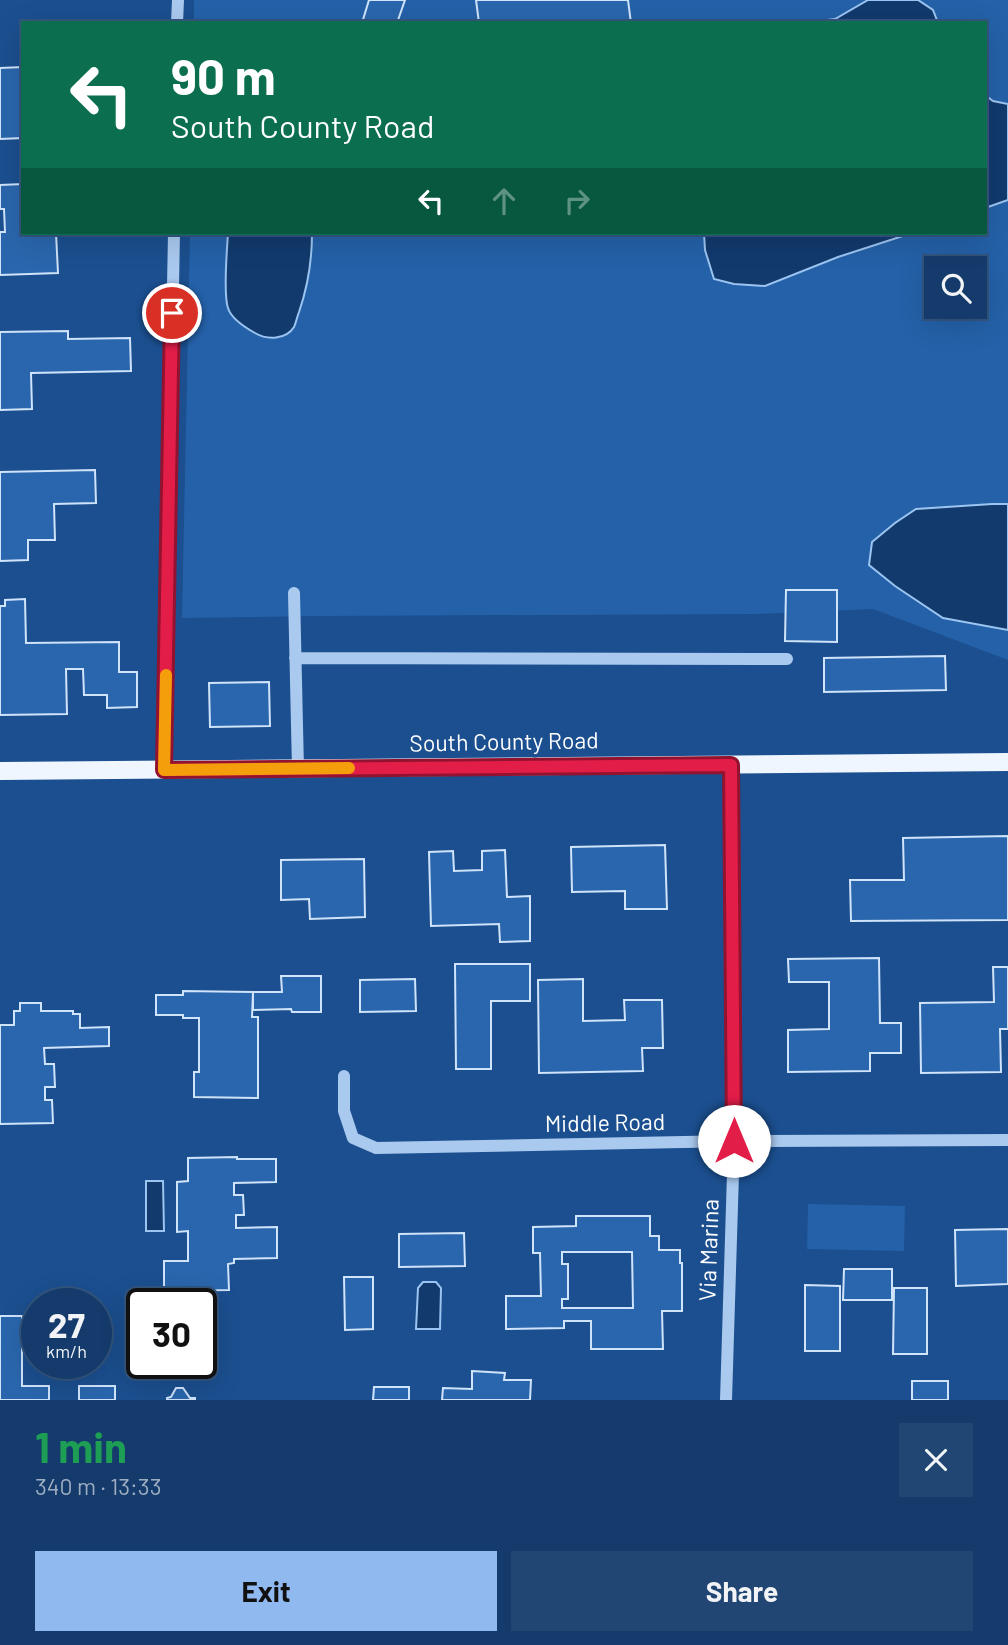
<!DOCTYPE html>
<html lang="en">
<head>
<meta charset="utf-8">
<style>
	:root { --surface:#143b6b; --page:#214673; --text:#f1f3f6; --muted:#9dadc1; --line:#33557e; --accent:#90b9f0 }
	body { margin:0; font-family:Barlow,sans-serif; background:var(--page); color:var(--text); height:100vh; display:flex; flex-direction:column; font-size:26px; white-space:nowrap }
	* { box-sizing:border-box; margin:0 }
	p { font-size:23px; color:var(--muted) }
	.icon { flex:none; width:38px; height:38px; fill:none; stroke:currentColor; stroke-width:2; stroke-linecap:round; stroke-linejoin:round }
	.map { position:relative; height:1400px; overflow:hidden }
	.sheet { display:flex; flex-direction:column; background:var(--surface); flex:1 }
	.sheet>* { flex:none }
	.top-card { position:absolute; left:21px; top:21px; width:966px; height:214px; border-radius:0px; box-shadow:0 7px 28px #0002,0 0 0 2px var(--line); background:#0b6e4f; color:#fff; overflow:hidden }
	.buttons { position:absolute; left:924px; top:256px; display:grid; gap:14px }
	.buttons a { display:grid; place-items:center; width:63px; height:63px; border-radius:0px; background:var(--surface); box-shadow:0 7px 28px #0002,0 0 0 2px var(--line); font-size:35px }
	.speed { position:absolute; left:21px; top:1288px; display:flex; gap:14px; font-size:35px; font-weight:700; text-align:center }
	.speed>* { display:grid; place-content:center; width:91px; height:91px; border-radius:50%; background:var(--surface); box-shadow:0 7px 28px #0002,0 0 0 2px var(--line); line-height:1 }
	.speed small { font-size:18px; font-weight:400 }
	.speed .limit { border:4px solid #111; border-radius:10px; background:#fff; color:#111 }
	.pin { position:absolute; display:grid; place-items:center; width:60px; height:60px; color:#fff; margin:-30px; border:4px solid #fff; border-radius:50%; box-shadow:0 2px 7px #0007 }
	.me { position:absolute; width:77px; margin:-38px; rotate:0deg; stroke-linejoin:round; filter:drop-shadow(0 0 5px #0008) }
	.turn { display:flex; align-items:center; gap:24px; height:147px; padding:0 35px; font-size:32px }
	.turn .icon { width:91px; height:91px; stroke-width:2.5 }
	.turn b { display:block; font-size:49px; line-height:60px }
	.lanes { display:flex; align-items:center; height:66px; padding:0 35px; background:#0003; justify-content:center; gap:35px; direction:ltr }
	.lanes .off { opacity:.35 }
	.round { display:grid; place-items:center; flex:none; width:74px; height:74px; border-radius:0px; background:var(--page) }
	.summary { display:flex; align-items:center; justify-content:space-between; height:119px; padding:0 35px }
	h1 { font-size:42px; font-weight:700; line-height:52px; color:#1e9e55 }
	.button { display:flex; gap:14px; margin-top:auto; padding:14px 35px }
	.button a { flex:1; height:80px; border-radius:0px; background:var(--accent); color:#111; font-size:28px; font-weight:700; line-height:80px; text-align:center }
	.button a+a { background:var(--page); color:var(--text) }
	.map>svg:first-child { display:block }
	.green { fill:#2461a8; fill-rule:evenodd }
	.water { fill:#123a6d; stroke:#9cc4f0; stroke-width:2 }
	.building { fill:#2a66ad; stroke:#cfe3fa; stroke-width:2; fill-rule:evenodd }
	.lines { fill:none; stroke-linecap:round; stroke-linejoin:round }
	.minor { stroke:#a9c9ee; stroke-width:12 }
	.major { stroke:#f0f6ff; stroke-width:18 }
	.route-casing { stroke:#92132f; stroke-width:18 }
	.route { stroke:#e11d48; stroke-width:12 }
	.slow { stroke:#f59e0b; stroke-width:12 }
	.labels { text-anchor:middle; stroke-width:7; stroke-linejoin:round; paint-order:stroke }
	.street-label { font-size:23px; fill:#fff; stroke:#1b4f8f }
</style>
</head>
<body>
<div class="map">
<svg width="1008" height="1400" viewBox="0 0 1008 1400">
	<rect width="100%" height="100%" fill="#1b4f8f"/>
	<path class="green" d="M194,0h814v660l-135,-51 -118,5 -436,2 -137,2 8,-385h795v-210h-791zM936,268h39v38h-39z
		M808,1204l97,2 -1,45 -97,-2z"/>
	<path class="water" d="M868,0h50l15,10 5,13h-135l32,-4z
		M985,95l8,6 15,3v96l-23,8z
		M228,233h84c0,27 -4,53 -13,79 -2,5 -3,11 -5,15 -8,13 -27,13 -39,6 -9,-5 -24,-15 -27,-25 -5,-14 -1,-58 0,-75z
		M704,233h208l-74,24 -73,29 -31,-2 -20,-5 -9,-29z
		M992,504h16v126l-65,-12 -48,-32 -26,-21 3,-23 23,-19 21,-14z
		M146,1181h17l1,50h-18z
		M423,1282h13l5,6 -1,41h-24l2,-41z"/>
	<path class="building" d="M369,0h36l-8,23h-35z
		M476,0h152l3,23h-152z
		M23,67v71l-23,1v-71z
		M23,184v49h33l2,40 -58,2v-43h5l-1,-23h-4v-24z
		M68,331v8l62,-1 1,33 -100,2 1,36 -32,1v-78z
		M95,470l1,33 -42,1 1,36h-27v20l-28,1v-89z
		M786,590h51v52l-52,-1z
		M25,599l1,44 93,-1v30h18v35l-30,1v-13h-23l-1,-26h-17l1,45 -67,1v-109h5v-6z
		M945,656l1,34 -122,2v-34z
		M269,682l1,44 -60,1 -1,-44z
		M1008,836v84l-157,1 -1,-41h54l-1,-42z
		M665,845l2,64h-42v-18l-53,1 -1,-45z
		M505,850l2,47 23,-1v45l-30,1 -1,-18 -68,2 -2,-74 24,-1 1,20 28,-1v-19z
		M364,859l1,58 -55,2 -1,-20 -28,1v-40z
		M879,958l1,65h21v30h-31v18l-82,1v-42l41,-1v-47h-40l-1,-23z
		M455,964h75v37h-39v68h-35z
		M993,967h15v62h-8l1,43 -80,1 -1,-70 74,-1z
		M281,976h40v36h-29l-1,-3 -38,1v-18h29z
		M415,979l1,32 -56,1v-32z
		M583,979v42l42,-1 -1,-20h38l1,48h-21l1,23 -104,2 -1,-93z
		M183,991l70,1 -1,25h6v81l-64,-1v-25h5v-54h-16v-3h-27v-20h27z
		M20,1003h21v8h32v3h7v14l29,-1v19l-65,2 1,16h9l1,23h-10v13h7l1,23 -53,1v-99h14v-14h6z
		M237,1157v2h39v23l-42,1v12h9l1,20h-8v13l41,-1v31l-43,1v4l-6,1 1,26 -65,1v-30h24v-30l-11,1v-50l11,-1v-23z
		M576,1216h74v20h9v14h21v13h2v48h-20l1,38h-72v-28h-27v7l-58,1v-33h35l-1,-43h-7v-26l43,-1zM562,1252h70l1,56h-71v-9h6v-35h-6z
		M1008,1229v55l-52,2 -1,-56z
		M464,1233l1,33 -66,1v-33z
		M844,1269h48v31h-49z
		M344,1277h29v52l-28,1z
		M805,1285l35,1v65h-35z
		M894,1288h33v66h-34z
		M0,1316h22v70h27v14h-49z
		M472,1371l33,2 -1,7h27l-1,20h-88l1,-12 29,1z
		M912,1381h36v19h-36z
		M79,1386h36v14h-36z
		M374,1387h35v13h-36z
		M176,1388h7l7,10h5v2h-28v-2l4,-1z"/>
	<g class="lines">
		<path class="minor" d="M177,23l1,-23
			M294,593l4,176
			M295,658l492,1
			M164,770l10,-537
			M344,1076v35l9,27 23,10 358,-7 274,-1
			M726,1400l8,-259 -3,-376"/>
		<path class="major" d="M0,771l1008,-9"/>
	</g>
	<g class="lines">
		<g class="route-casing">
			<path id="route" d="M172,313l-8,457 567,-5 3,376"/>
		</g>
		<use href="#route" class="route"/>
		<path class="slow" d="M166,675l-2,95 185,-2"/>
	</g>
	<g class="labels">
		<g class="street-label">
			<text transform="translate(504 742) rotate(-1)" y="8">South County Road</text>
			<text transform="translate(605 1123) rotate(-1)" y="8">Middle Road</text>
			<text transform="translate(709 1250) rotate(-88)" y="8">Via Marina</text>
		</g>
	</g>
</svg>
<div class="buttons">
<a><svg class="icon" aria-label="search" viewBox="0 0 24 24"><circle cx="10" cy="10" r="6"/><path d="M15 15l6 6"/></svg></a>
</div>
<div class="speed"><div>27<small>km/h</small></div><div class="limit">30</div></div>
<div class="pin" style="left:172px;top:313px;background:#d93025"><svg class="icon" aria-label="arrive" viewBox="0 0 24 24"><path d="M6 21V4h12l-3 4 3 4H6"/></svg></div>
<svg class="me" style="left:734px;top:1141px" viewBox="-20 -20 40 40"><circle r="19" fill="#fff"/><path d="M0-13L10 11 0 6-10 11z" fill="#e11d48"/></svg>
<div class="top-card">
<div class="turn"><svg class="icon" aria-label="left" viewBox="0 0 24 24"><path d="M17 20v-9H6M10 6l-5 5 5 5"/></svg><div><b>90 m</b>South County Road</div></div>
<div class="lanes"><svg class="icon" aria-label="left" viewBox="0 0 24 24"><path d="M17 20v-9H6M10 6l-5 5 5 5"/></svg><svg class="icon off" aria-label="ahead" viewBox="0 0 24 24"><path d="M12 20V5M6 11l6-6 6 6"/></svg><svg class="icon off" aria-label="right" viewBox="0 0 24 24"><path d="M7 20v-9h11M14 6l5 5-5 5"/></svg></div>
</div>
</div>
<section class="sheet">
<div class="summary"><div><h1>1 min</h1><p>340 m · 13:33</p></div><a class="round"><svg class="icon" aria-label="close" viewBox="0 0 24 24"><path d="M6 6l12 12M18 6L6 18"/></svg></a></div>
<div class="button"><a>Exit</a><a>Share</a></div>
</section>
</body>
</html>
